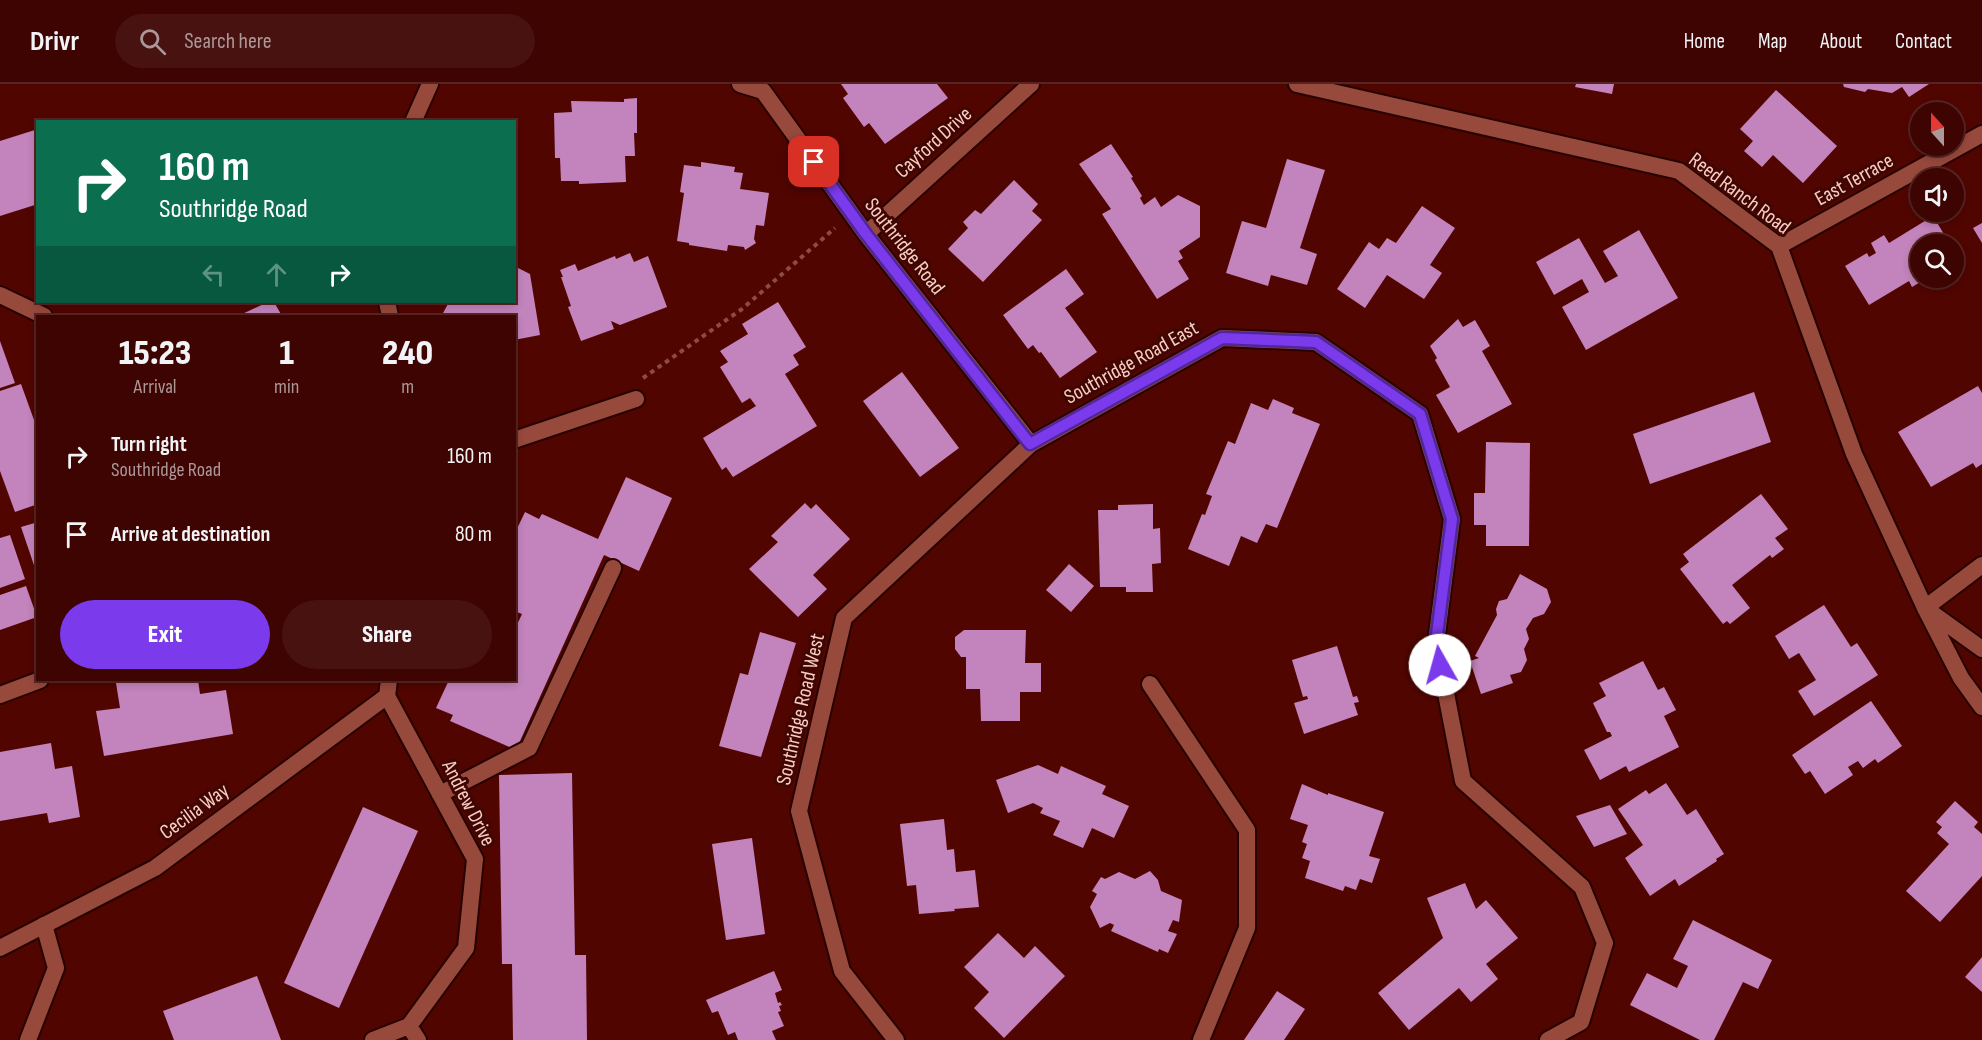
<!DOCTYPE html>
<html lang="en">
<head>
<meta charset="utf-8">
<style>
	:root { --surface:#3d0401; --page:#481210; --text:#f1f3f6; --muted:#ad9899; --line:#562523; --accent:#7c3aed }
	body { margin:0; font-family:"Sofia Sans Condensed",sans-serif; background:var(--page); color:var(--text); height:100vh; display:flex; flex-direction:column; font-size:22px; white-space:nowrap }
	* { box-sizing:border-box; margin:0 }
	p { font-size:20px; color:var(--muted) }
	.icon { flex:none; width:33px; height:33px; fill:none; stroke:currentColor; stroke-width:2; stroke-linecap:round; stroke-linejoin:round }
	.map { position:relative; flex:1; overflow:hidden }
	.sheet { position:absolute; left:36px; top:231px; width:480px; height:366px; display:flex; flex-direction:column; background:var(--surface); border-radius:0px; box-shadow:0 3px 9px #0003,0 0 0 2px var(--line) }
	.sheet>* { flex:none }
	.hud { position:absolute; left:36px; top:36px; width:480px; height:183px; border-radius:0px; box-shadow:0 3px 9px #0003,0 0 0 2px var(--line); background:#0b6e4f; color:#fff; overflow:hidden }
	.needle { width:39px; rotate:339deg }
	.tools { position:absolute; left:1910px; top:18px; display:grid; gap:12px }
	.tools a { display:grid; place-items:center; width:54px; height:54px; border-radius:50%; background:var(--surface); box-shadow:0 3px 9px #0003,0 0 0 2px var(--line); font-size:30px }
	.pin { position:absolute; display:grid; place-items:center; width:51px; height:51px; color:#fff; margin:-26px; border-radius:12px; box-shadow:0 3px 9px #0006 }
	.me { position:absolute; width:66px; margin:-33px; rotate:353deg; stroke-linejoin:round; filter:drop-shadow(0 0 4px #0008) }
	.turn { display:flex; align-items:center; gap:21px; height:126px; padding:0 24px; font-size:27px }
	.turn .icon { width:78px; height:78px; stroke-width:2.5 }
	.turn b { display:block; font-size:42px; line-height:51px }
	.lanes { display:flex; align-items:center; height:57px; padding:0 24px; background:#0003; justify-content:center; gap:30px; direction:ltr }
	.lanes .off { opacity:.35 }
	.eta { display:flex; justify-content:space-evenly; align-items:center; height:102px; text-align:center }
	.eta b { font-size:36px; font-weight:800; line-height:42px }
	.cta { display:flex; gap:12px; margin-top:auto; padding:12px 24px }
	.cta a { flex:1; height:69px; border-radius:36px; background:var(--accent); color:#fff; font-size:24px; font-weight:800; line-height:69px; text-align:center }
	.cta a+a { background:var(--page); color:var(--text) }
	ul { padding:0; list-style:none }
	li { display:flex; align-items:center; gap:18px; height:78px; padding:0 24px }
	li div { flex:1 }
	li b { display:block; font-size:22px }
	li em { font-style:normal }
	header { display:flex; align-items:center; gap:36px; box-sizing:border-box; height:84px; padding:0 30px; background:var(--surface); border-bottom:2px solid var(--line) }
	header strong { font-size:28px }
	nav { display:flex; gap:33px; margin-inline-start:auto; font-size:21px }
	.search { width:420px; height:54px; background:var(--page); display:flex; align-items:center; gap:15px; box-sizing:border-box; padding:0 21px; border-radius:33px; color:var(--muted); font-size:22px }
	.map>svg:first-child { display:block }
	.building { fill:#c383bc }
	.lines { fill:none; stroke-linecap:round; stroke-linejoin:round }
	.service-casing { stroke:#270301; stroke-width:20 }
	.minor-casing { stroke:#270301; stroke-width:20 }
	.tertiary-casing { stroke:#270301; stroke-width:20 }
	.path { stroke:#8d4b46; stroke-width:4; stroke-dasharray:4.5 4.5; stroke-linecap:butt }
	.service { stroke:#97493c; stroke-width:16 }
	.minor { stroke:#97493c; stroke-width:16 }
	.tertiary { stroke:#97493c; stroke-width:16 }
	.route-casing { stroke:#51269a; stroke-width:15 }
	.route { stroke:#7c3aed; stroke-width:10 }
	.labels { text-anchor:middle; stroke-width:6; stroke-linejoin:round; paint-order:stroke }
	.street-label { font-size:21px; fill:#faccc3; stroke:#3f0602 }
</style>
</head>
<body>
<header>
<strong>Drivr</strong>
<div class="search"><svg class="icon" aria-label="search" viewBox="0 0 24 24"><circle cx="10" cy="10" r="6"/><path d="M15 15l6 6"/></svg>Search here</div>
<nav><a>Home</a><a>Map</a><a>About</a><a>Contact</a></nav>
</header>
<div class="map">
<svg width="1982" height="956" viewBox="0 0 1982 956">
	<rect width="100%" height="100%" fill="#510501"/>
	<path class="building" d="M841,0h96l11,14 -63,46 -16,-21 -5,4 -21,-29 5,-4z
		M1576,0h38l-2,10 -37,-7z
		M1843,0h86l-20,13 -7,-10 -10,6 -24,-4 -3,3 -21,-5z
		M1776,6l61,56 -34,37 -30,-28 -11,12 -18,-16 9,-10 -13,-12z
		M637,14v35h-3l1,23h-10l1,26 -47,2v-3h-18l-1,-23h-5l-1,-45 18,-1 -1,-11 53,1v-3z
		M38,45v75l-38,12v-75z
		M1111,60l22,33 -2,1 11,18 -2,2 4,7 11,-8 6,10 17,-12 22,11v31l-21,14 4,7 -5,3 11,18 -32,20 -55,-85 9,-5 -32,-45z
		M1287,75l38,11 -25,78 17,6 -10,31 -36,-10 -3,11 -42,-13 16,-52 24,7z
		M701,78l34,5 -1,5 9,1 -3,16 29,4 -5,33 -8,-1 -2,14 2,4 -11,7 -1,-3 -16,-2 -1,6 -38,-6v-2l-12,-2 7,-48 -4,-1 4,-27 17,2z
		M1014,96l24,24 -6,7 10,9 -59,62 -35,-33 20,-21 -5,-6 12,-12 6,4z
		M1422,122l33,22 -25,37 12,8 -18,26 -37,-24 -22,33 -28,-19 32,-47 10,7 8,-11 9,5z
		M1933,132l17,28h-30v34h7l-15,9 -3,-6 -40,24 -24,-39 22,-13 2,4 7,-4 -5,-10 13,-8 5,8z
		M1982,139v20l-9,-15z
		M1639,146l39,68 -92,52 -24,-43 27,-15 -7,-13 -28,16 -18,-33 43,-24 26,45 13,-7 -15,-25z
		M630,169l4,9 14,-6 19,51 -47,18 -9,-4 3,8 -33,12 -13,-34 3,-1 -10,-29h2l-3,-7 15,-6 3,7 37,-15 1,3z
		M514,182l16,8 10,61 -26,5v-24h-34l-5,-2 -2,2h-28l-3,-1 7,-13h65z
		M1066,185l18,25 -19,14 32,44 -37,26 -19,-26 -2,1 -6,-8 -5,4 -25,-34z
		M268,218h6l8,14h-44z
		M778,218l28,45 -13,8 6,10 -14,9 32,52 -84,51 -7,-10 -4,3 -19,-32 53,-32 -6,-8 -8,5 -22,-36 8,-5 -8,-11 28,-17 -6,-10z
		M1458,235l5,8 12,-7 15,26 -8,5 30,53 -54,29 -22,-38 14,-8 -15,-27 2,-2 -7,-12z
		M0,257l15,42 -15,5z
		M902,288l57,76 -39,29 -57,-76z
		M21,300l17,47v73l-23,8 -15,-41v-80z
		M1978,302l4,7v71l-6,4 -3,-5 -42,24 -33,-55z
		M1754,308l17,50 -121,42 -17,-50z
		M1273,315l21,9 -2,5 28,11 -43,104 -11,-4 -9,19 -16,-7 -12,30 -41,-17 14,-35 3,1 7,-19 -6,-2 22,-53 7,3 16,-41 17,7z
		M1486,358l44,1 -1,103h-43v-21h-12v-32h11z
		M626,393l46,21 -33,73 -35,-16 -88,195 -66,-29 3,-6 -17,-7 13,-28h65v-49l8,-17 -8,-3v-76l11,-23 14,7 3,-5 56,25z
		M1761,410l27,35 -13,9 9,11 -12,9 -2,-3 -38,30 18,23 -20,16 -3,-3 -4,3 -43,-55 9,-7 -6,-8z
		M805,419l6,6 5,-5 34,35 -37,36 14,14 -29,28 -49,-48 29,-27 -7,-6z
		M1153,420v25l7,-1 1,35 -9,1 1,28h-27v-5h-26l-2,-77h20v-5z
		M38,438v52h-1l-16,-47z
		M10,451l15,44 -25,9v-50z
		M1069,480l25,22 -23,26 -25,-22z
		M1520,490l27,15 4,13 -7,12 -11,4 -7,11 3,10 -5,10 3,11 -6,12 -11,3 3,8 -32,11 -11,-33 9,-3 -4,-2 22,-41 -1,-6 3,-8 8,-2z
		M26,502l11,31 -37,13v-35z
		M1824,521l27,42 6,-4 21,32 -64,41 -16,-25 18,-11 -17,-27 -10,6 -14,-23z
		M964,546h62l-1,33h16v29h-21v29h-39l-1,-32h-14v-32h-5l-6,-8v-12z
		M760,548l36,11 -35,114 -42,-11 21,-73 8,2z
		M1337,562l16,51 4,-1 2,6 -5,1 4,12 -54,19 -10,-31 14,-4 -1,-3 -4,1 -11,-37z
		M1643,577l15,29 6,-3 12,23 -12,6 15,31 -50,25 -3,-6 -26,14 -16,-30 28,-14 -2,-4h-3l-14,-29 13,-7 -7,-13z
		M136,596h62l2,14 26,-4 7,44 -129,22 -8,-45 24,-3 -4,-25z
		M1871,617l31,45 -24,17 -3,-4 -12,9 -5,-7 -10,6 5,8 -28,19 -15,-23 -5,3 -13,-19z
		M51,659l4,26 17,-3 8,51 -31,6 -2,-10 -47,8v-69z
		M1038,681l20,9 3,-8 45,20 -4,8 27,12 -15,32 -22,-10 -9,20 -30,-13 7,-14 -20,-8 3,-5 -10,-5 -25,10 -12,-33z
		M572,689l3,182h11l1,85h-74l-1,-76h-10l-3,-189z
		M1666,699l21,32 9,-6 28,45 -8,5 1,2 -38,25 -4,-7 -25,17 -25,-38 18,-13 -25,-36 28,-19 3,4z
		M1302,700l26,11v-2l56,19 -15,44 11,3 -8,24 -12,-4 -4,11 -11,-4 -2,5 -38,-13 5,-17 -8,-3 5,-14 -5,-2 6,-17 -18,-6z
		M1955,717l23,21 -4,5 8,7v42l-42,46 -34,-31 43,-47 -12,-11 5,-6 -6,-5z
		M1610,721l17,29 -33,13 -18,-31z
		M363,723l55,24 -79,177 -55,-25z
		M944,735l3,31 7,-1 2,23 19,-2 4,37 -25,2 1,2 -36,3 -3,-29 -9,1 -7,-62z
		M752,754l13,96 -39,6 -14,-96z
		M1150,787l8,9 3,11 21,9 -3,22 -6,-2 -5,11 9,3 -9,19 -9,-4 -1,3 -47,-21 3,-6 -4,-2 -10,5 -10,-21 7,-13 -5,-3 9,-14 4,2 14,-7 16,7z
		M1465,799l11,26 10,-9 32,38 -32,26 12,15 -27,23 -12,-14 -50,42 -31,-37 65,-55 -16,-40z
		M1693,836l79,40 -14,29 -15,-7 -29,58h-14l-70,-35 17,-32 30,15 11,-22 -15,-7z
		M998,849l26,25 11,-12 30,30 -61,62 -30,-30 15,-16 -25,-25z
		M1982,873v35l-17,-15z
		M774,887l8,19 -7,3 3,10 2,-1 2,3 -3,1 2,5 -3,1 6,14 -12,5 4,9h-38l-3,-8 -7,3 -10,-24 -6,2 -6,-13z
		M257,892l24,64h-107l-11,-29z
		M1277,907l28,18 -21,31h-40z"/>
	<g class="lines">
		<g class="service-casing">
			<path id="service" d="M440,710l89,-46 84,-180
				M28,956l28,-72 -12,-43"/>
		</g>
		<g class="minor-casing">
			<path id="minor" d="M740,0l23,7 103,143 165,210
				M413,38l17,-38
				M866,150l165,-150
				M1779,162l203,-112
				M0,211l44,21
				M387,218l3,14
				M514,356l122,-41
				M1925,524l57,-43
				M1150,600l97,146v98l-46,112
				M0,611l40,-15
				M0,864l155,-80 232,-172 2,-16
				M409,942l9,14
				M373,956l36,-14 57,-78 9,-89 -88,-163
				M896,956l-54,-69 -43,-160 45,-193 187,-174 191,-106 94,4 104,72 32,105 -16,123 27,139 119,106 23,56 -24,79 -33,18"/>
		</g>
		<g class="tertiary-casing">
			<path id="tertiary" d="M1297,0l382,87 100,75 75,208 71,154 36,70 21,29
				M1929,527l53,38"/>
		</g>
		<path class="path" d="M643,294l99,-69 93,-81"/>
		<use href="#service" class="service"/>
		<use href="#minor" class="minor"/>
		<use href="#tertiary" class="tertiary"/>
	</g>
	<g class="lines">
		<g class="route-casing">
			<path id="route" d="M814,78l52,72 164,210 192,-106 94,4 104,72 32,105 -16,123 4,23"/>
		</g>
		<use href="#route" class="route"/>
	</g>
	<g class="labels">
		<g class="street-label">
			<text transform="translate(933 58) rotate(-42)" y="7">Cayford Drive</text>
			<text transform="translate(1854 95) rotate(-29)" y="7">East Terrace</text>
			<text transform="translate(1740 109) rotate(37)" y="7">Reed Ranch Road</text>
			<text transform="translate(905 162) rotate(52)" y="7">Southridge Road</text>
			<text transform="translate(1131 278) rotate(-29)" y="7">Southridge Road East</text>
			<text transform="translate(800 625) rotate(-77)" y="7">Southridge Road West</text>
			<text transform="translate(469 719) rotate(63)" y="7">Andrew Drive</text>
			<text transform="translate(194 727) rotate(-36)" y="7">Cecilia Way</text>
		</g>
	</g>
</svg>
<div class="tools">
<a><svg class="needle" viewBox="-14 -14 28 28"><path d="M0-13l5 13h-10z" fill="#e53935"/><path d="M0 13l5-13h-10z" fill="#ad9899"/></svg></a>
<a><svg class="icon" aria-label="sound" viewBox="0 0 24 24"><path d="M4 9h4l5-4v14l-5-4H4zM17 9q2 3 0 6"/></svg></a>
<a><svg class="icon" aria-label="search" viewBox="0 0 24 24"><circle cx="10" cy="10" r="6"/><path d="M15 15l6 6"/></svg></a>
</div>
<div class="pin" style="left:814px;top:78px;background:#d93025"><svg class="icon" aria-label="arrive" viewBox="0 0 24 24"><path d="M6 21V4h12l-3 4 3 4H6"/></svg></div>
<svg class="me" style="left:1440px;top:581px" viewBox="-20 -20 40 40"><circle r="19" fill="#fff"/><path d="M0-13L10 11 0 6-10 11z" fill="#7c3aed"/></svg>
<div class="hud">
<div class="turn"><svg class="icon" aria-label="right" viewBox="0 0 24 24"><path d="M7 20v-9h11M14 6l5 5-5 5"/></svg><div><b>160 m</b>Southridge Road</div></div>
<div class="lanes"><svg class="icon off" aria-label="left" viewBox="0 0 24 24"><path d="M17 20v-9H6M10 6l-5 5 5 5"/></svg><svg class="icon off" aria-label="ahead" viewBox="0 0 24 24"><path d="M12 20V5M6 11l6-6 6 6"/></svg><svg class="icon" aria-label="right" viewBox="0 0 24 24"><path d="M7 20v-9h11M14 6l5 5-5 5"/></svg></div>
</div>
<section class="sheet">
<div class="eta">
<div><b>15:23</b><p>Arrival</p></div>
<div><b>1</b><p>min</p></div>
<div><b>240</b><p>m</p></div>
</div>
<ul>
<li><svg class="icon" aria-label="right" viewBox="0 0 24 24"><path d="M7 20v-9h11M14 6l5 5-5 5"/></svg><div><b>Turn right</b><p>Southridge Road</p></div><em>160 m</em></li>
<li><svg class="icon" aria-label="arrive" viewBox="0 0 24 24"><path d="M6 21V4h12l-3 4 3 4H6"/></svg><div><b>Arrive at destination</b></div><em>80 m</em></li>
</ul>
<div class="cta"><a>Exit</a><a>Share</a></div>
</section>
</div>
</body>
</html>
